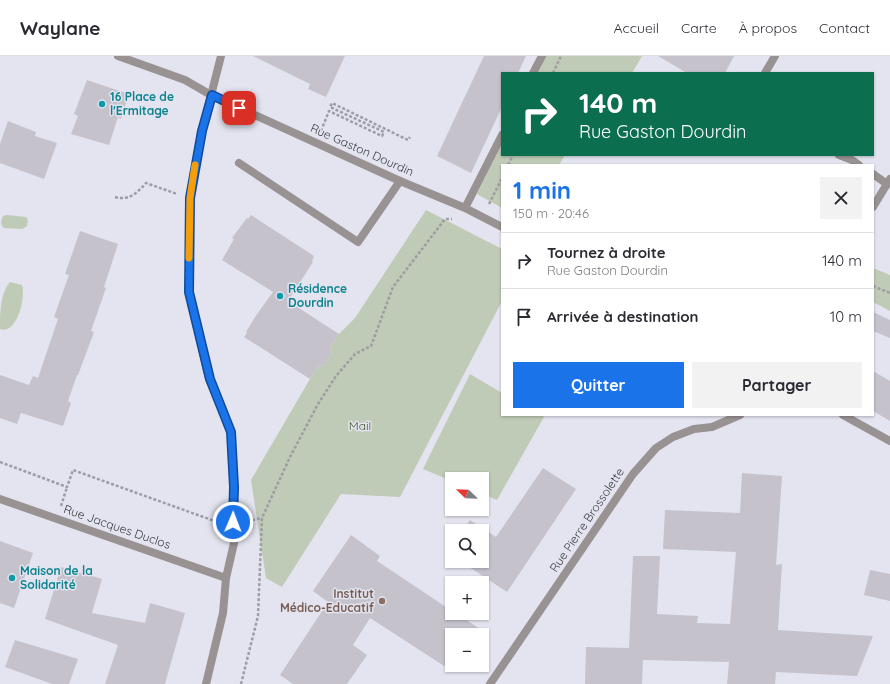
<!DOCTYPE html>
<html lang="fr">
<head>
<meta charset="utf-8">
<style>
	:root { --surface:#fff; --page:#f2f2f3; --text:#2b2b33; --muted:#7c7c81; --line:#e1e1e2; --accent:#1a73e8 }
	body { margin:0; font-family:Quicksand,sans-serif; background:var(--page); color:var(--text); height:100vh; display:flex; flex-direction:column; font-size:15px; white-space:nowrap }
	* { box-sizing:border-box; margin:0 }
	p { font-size:13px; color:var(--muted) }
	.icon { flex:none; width:22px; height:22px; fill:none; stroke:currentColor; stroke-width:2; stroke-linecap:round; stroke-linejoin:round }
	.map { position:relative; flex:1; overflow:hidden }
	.sheet { position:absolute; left:501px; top:108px; width:373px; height:252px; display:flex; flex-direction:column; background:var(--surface); border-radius:0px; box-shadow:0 1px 3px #0004 }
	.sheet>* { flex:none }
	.hud { position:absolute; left:501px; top:16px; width:373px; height:84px; border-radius:0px; box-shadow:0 1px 3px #0004; background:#0b6e4f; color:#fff; overflow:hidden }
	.needle { width:26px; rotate:293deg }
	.tools { position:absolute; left:445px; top:416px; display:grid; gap:8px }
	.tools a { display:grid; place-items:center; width:44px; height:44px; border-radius:0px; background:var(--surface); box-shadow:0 1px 3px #0004; font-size:20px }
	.pin { position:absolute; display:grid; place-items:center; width:34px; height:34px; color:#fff; margin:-17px; border-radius:8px; box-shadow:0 2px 6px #0006 }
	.me { position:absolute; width:44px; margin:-22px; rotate:1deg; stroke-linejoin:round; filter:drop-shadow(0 0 3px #0008) }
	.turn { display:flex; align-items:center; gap:14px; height:84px; padding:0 12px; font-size:18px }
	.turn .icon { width:52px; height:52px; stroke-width:2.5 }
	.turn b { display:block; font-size:28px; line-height:34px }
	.round { display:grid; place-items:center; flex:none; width:42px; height:42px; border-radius:0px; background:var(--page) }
	.head { display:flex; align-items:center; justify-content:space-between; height:68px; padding:0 12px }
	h1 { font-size:24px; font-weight:800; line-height:30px; color:var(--accent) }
	.primary-button { display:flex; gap:8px; margin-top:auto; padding:8px 12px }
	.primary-button a { flex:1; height:46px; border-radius:0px; background:var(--accent); color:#fff; font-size:16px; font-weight:800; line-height:46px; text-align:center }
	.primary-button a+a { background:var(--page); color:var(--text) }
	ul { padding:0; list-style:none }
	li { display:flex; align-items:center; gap:12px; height:56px; padding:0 12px; border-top:1px solid var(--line) }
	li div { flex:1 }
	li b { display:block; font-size:15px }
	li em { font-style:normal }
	header { display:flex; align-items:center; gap:24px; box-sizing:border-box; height:56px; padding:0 20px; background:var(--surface); border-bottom:1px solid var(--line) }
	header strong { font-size:19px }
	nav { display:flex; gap:22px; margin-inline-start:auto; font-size:14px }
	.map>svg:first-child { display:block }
	.green { fill:#bfcbb6 }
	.building { fill:#c5c2cc }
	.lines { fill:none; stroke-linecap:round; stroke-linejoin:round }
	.path { stroke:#9c9da5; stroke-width:2.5; stroke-dasharray:3 2; stroke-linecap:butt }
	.service { stroke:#989292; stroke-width:8 }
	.minor { stroke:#989292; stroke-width:8 }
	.tertiary { stroke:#989292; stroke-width:8 }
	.route-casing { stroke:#114b97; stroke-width:10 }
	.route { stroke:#1a73e8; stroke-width:7 }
	.slow { stroke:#f59e0b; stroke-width:7 }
	.culture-dot { fill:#0f9aa8; stroke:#e3e4ef; stroke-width:1.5 }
	.education-dot { fill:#8d6e63; stroke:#e3e4ef; stroke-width:1.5 }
	.labels { text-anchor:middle; stroke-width:3; stroke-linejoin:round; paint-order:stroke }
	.culture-label { font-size:12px; font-weight:bold; fill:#0d838f; stroke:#e3e4ef; text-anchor:start }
	.street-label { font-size:12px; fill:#3b3c40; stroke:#e3e4ef }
	.park-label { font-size:12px; fill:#3c5527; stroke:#e3e4ef }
	.education-label { font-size:12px; font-weight:bold; fill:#785e54; stroke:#e3e4ef; text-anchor:end }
</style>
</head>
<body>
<header>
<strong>Waylane</strong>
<nav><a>Accueil</a><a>Carte</a><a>À propos</a><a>Contact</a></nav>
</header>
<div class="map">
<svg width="890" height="628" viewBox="0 0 890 628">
	<rect width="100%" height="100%" fill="#e3e4ef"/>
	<path class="green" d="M544,0h98l-10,17h-96z
		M502,87v12h63l-6,10h-57v43l-25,-14z
		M426,154l76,39v52l-102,196 -59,-3 -59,93 -16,-9 -15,-98 59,-101 9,-14 4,1 9,-14 -3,-3 10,-15 16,-16z
		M7,159l19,2 2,3 -1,6 -5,3 -18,-1c-4,-3 -3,-8 -1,-12z
		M873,212l17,7v36l-17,-9z
		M10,226l12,3c4,12 -5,50 -22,44 0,-15 0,-35 10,-47z
		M470,318l32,19v22h39l3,2 -47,83 -15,-6v-15h-30v2l-29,-12z"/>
	<path class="building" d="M253,0h92l-19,41 -18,-8 2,-5z
		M484,0h42l-8,17h-16v34l-31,66 -34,-17z
		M658,0h76l-9,17h-38z
		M87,24l42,14 -8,25 -3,-2 -9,28 -38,-11 7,-18 -4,-2z
		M8,65l28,11 -1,4 22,7 -13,36 -44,-16v-19z
		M251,159l63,41 -2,5 1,1 -25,39 51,33 -10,15 3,3 -9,14 -4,-1 -9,14 -66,-42 3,-4 -1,-1 9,-15 18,-25 -51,-32 12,-21 -2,-1 15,-20 1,1z
		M80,175l38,13 -14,43 2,1 -15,43 3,1 -16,43h-1l-9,26 3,2 -8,23 -42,-13 -4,11 -17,-6v-43l29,10 4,-9 5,2 20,-59 -4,-2 15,-42 -4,-1z
		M873,256l17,8v18l-17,-7z
		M873,315l17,10v40l-17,-10z
		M543,412l33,21 -69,103 -47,-31h22v-30h-20l8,-11 26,17z
		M742,417l40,3 -6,89 6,-1 -4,66 95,6 -16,40 -81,-4 -1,12h-48l2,-22 -86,-2 -1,24h-57l1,-37 43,1 4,-92h27l-3,58 41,2 -1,7 33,1 6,-72 -73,-3 2,-39 75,3z
		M351,479l29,21 -3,5 75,50v2h4l33,22h-37v36l-82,-53 -17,27 14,10 -20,29h-54l-13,-9 48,-73 -15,-11z
		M0,485l33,12 -19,55 -14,-5z
		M61,511l41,12 -10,34 53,10 5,-20 35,10 -20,71h-60l13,-39 -73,-26z
		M870,514l20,4v27l-26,-6z
		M15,584l63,19 -9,25h-17l-47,-17z"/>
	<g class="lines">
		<path class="path" d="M553,17l8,-17
			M321,75l8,-20 53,25 2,-4 -54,-25 2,-4 76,37 2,-3
			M508,109l5,-10
			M115,141c14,4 22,-4 31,-14l31,11
			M489,148l13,-26
			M873,230l17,7
			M0,406l67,25 6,-17 147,53
			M61,450l6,-19
			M247,465l15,-3
			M241,628l17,-68 4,-98 28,-61 28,-53 18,-28 19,-22 16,-8 22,-59 52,-68h7"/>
		<path class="service" d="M765,17l10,-17
			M839,99l13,5 7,5
			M239,107l119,79 42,-61
			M873,118l14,10"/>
		<path class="minor" d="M118,0l67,24 26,15 189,86 65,27 37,19
			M533,17l9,-17
			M873,151l17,-28
			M465,152l37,-73
			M843,359l47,26
			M0,443l226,79
			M490,628l143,-210 23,-26 17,-11 21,-8 18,-2 28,-12"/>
		<path class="tertiary" d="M206,628l17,-71 3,-35 8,-35v-56l-3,-55 -22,-53 -20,-87 1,-94 12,-67 19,-75"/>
	</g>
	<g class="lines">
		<g class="route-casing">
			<path id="route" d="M233,466l1,-35 -3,-55 -21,-53 -21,-87 1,-94 12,-67 10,-36 27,13"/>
		</g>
		<use href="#route" class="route"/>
		<path class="slow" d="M189,202l1,-60 5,-33"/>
	</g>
	<g class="culture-dot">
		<circle cx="102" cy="48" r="4"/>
		<circle cx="280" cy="240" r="4"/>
		<circle cx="12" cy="522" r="4"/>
	</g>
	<circle class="education-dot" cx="382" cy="545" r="4"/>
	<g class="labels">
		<g class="culture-label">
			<text x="110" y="45">16 Place de<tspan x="110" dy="14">l'Ermitage</tspan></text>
			<text x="288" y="237">Résidence<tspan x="288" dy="14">Dourdin</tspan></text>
			<text x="20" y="519">Maison de la<tspan x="20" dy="14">Solidarité</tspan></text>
		</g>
		<g class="street-label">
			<text transform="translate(362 94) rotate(24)" y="4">Rue Gaston Dourdin</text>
			<text transform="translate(587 464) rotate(-56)" y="4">Rue Pierre Brossolette</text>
			<text transform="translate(117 471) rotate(19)" y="4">Rue Jacques Duclos</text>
		</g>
		<g class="park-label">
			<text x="360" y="374">Mail</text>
		</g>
		<g class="education-label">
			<text x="374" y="542">Institut<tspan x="374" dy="14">Médico-Educatif</tspan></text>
		</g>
	</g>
</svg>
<div class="tools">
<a><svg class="needle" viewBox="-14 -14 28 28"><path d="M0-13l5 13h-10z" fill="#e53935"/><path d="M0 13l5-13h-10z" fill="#7c7c81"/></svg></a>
<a><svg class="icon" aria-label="search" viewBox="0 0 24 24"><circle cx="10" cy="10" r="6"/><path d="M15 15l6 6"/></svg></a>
<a>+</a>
<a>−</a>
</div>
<div class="pin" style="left:239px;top:52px;background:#d93025"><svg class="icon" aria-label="arrive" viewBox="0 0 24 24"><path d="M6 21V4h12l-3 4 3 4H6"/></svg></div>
<svg class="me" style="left:233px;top:466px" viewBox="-20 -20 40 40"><circle r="17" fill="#1a73e8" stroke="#fff" stroke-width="3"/><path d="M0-11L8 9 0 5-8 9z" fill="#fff"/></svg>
<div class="hud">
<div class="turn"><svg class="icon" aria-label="right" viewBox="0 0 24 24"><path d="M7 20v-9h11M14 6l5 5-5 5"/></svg><div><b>140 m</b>Rue Gaston Dourdin</div></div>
</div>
<section class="sheet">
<div class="head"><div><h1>1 min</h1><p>150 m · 20:46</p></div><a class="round"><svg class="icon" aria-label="close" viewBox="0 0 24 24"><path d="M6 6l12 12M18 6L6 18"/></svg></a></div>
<ul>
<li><svg class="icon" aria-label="right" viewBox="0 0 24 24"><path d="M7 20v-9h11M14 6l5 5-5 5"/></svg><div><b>Tournez à droite</b><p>Rue Gaston Dourdin</p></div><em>140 m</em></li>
<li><svg class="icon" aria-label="arrive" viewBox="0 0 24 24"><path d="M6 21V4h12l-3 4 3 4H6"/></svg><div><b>Arrivée à destination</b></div><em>10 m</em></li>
</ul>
<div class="primary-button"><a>Quitter</a><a>Partager</a></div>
</section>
</div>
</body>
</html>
